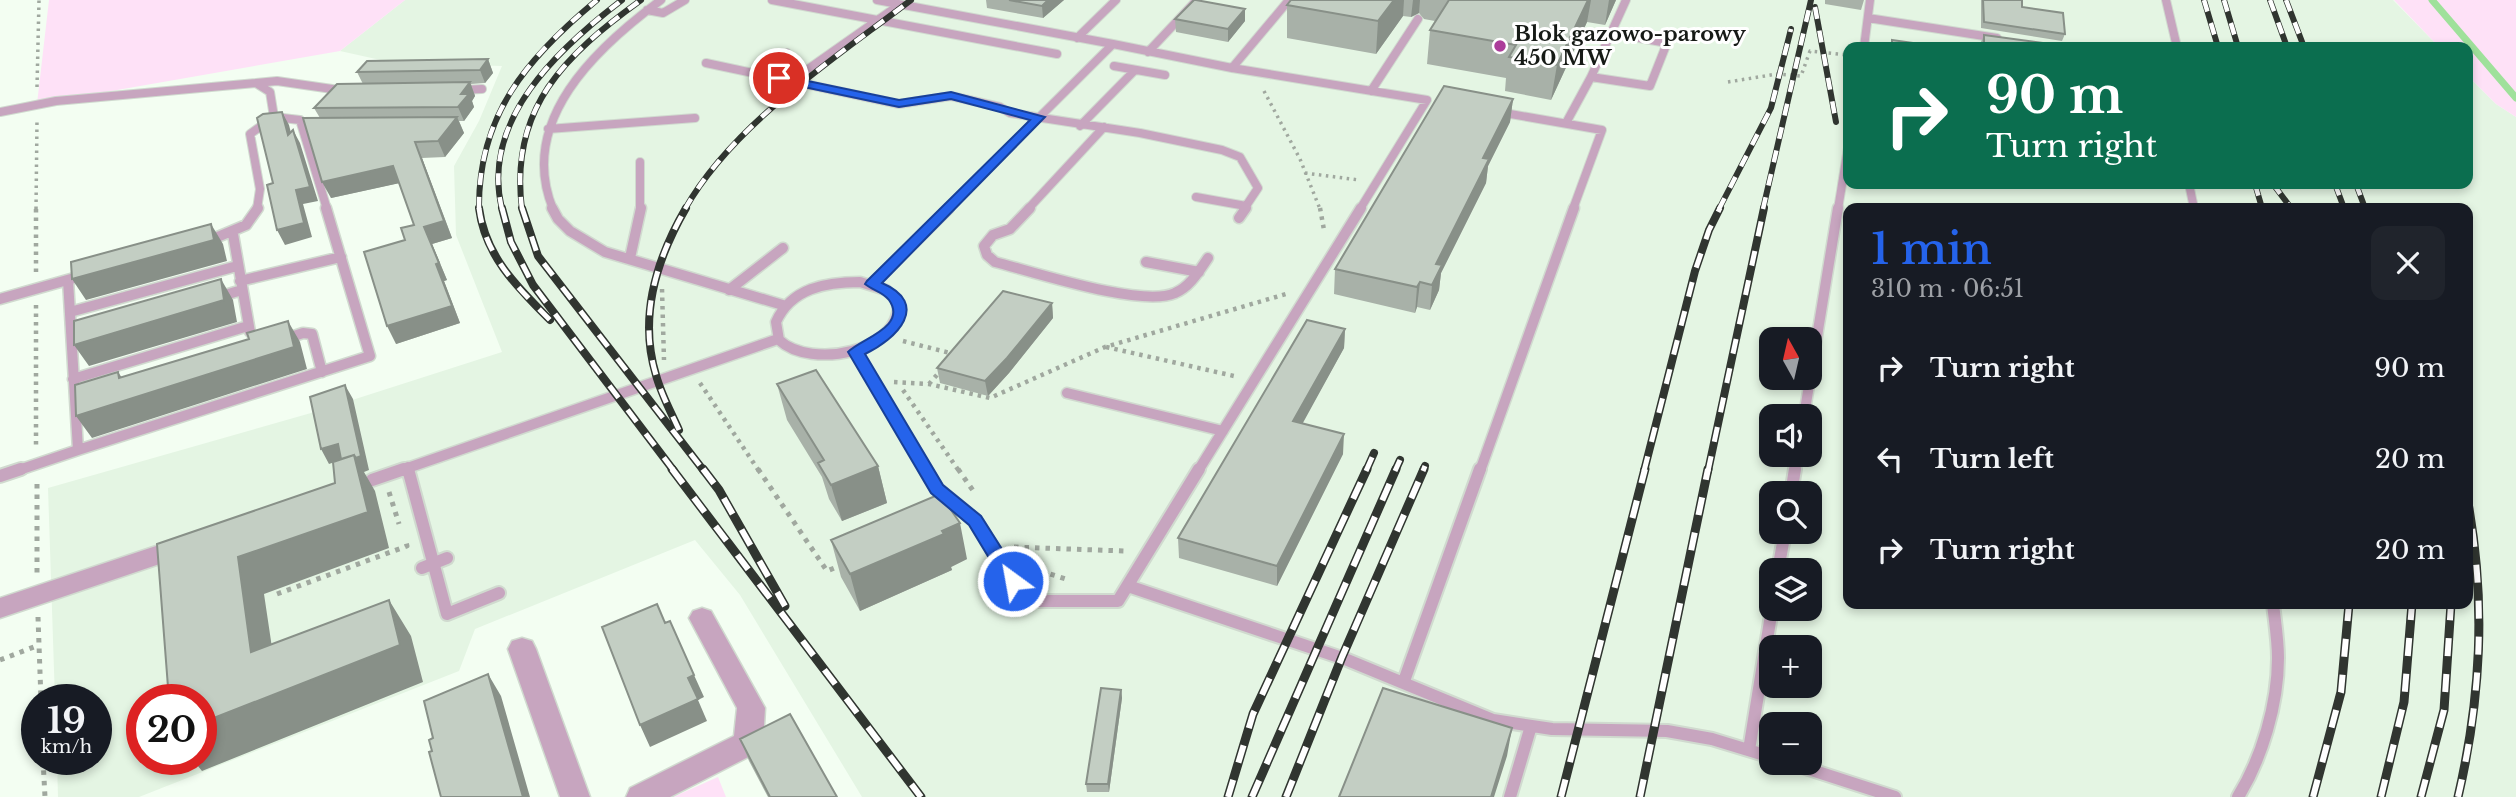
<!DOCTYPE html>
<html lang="en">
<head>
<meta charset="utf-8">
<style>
	:root { --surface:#171b24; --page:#20242c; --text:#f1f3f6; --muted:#9ea1a6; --accent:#2563eb }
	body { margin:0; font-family:"Libre Baskerville",serif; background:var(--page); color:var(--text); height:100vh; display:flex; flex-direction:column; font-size:26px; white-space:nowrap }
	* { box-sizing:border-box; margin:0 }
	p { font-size:23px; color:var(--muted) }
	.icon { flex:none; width:38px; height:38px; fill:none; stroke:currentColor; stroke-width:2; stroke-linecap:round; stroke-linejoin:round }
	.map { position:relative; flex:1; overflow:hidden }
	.drawer { position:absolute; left:1843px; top:203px; width:630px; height:406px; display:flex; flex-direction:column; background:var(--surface); border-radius:14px; box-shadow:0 4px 10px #0003 }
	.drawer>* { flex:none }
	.banner { position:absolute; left:1843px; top:42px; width:630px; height:147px; border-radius:14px; box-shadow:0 4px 10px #0003; background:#0b6e4f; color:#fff; overflow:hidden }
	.needle { width:46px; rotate:352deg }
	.tools { position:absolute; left:1759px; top:327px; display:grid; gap:14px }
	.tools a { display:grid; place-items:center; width:63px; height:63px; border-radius:14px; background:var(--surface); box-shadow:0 4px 10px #0003; font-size:35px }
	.speed { position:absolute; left:21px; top:684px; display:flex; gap:14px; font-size:35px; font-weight:700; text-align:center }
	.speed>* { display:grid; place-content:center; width:91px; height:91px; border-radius:50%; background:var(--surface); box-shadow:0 4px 10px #0003; line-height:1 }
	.speed small { font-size:18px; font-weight:400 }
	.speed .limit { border:10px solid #d22; background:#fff; color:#111 }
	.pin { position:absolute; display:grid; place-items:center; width:60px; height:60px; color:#fff; margin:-30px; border:4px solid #fff; border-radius:50%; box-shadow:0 2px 7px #0007 }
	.me { position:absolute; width:77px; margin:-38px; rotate:328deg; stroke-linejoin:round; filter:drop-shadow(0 0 5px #0008) }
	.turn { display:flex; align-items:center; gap:24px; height:147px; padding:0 28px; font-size:32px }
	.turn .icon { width:91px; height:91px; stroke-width:2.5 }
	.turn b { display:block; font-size:49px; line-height:60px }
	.round { display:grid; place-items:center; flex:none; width:74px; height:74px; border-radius:14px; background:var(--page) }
	.summary { display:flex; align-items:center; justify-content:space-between; height:119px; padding:0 28px }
	h1 { font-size:42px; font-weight:600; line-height:52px; color:var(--accent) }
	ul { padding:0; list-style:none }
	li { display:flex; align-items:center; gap:21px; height:91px; padding:0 28px }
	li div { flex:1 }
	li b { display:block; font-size:26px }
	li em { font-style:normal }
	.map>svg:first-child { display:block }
	.built { fill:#e4f5e3; fill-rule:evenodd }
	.green { fill:#fee1f7 }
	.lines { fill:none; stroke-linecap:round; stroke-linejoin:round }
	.stream { stroke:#9fe19b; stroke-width:7 }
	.lane-far2-casing { stroke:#d0dacf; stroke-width:10 }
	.lane-far1-casing { stroke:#d0dacf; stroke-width:13 }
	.lane-casing { stroke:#d0dacf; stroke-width:16 }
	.street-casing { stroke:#d0dacf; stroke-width:3 }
	.path-far2 { stroke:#a0a89f; stroke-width:3.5; stroke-dasharray:2.5 4.5; stroke-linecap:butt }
	.path-far1 { stroke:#a0a89f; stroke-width:4.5; stroke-dasharray:3.5 5; stroke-linecap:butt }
	.path { stroke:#a0a89f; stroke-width:5; stroke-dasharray:4.5 6; stroke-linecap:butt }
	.lane-far2 { stroke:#c7a5bf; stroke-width:8 }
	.lane-far1 { stroke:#c7a5bf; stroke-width:10 }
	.lane { stroke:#c7a5bf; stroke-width:12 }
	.street { fill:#c7a5bf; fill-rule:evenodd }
	.rail-far2-casing { stroke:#303530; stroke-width:6 }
	.rail-far1-casing { stroke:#303530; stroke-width:8 }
	.rail-casing { stroke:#303530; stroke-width:9 }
	.rail-far2 { stroke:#fff; stroke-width:4.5; stroke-dasharray:12; stroke-linecap:butt }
	.rail-far1 { stroke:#fff; stroke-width:5; stroke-dasharray:15; stroke-linecap:butt }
	.rail { stroke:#fff; stroke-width:6; stroke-dasharray:18; stroke-linecap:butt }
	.wall { fill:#a8b1a8 }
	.shaded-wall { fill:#889088 }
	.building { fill:#c3cec3; stroke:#889088; stroke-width:2 }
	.route { fill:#2563eb; stroke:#184099; stroke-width:2 }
	.poi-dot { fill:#ac3d9a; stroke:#fff; stroke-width:2.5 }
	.labels { text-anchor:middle; stroke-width:6; stroke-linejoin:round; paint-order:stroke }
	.far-poi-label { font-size:21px; font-weight:bold; fill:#161a16; stroke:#fff; text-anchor:start }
</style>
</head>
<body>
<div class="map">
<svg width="2516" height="797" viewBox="0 0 2516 797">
	<rect width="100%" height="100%" fill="#f3fef2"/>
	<path class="built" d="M405,0h1988l46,47h-591v137h620v-108l28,28 20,13v680h-1654l-122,-202 -45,-55 -220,89 -16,42 -320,126h-81l-1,-37h39v-60h-41l-7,-212 270,-77 184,-59 -46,-117 -2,-69 25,-45 23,-55 -108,-3 -54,-12zM1848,208h620v396h-620zM1771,340h39v38h-39zM1771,416h39v39h-39zM1771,494h39v38h-39zM1771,570h39v39h-39zM1771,648h39v38h-39zM142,700h59v60h-59zM1771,724h39v39h-39z"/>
	<path class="green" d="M49,0h356l-65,51 -303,53z
		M2394,0h122v117l-20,-13 -28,-28v-29h-29z
		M718,777l8,20h-53z"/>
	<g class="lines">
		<path class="stream" d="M2432,0l84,98"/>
		<g class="lane-far2-casing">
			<path id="lane-far2" d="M772,0l285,54
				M877,0l236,44
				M2166,0l11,47
				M647,10l16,3 22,-13
				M1868,18l129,20
				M1077,38l39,-38
				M1864,47l6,-47
				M1148,52l49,-52
				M706,63l193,41 52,-8 49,11 10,6 130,20 82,17 18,7 18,31 -14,21
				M1114,66l51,9
				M1232,68l57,-68
				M758,74l29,-21
				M1591,77l59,9 17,-43 -56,-10
				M791,81l108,-76
				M256,83l21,-2 69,10
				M460,90l22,-1
				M1371,91l47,-72
				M0,112l56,-11 200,-18 14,9 4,25 26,3 27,89
				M1499,112l103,18 -29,79
				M1566,123l25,-46 35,-77
				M1080,126l55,-56
				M548,129l147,-11
				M640,162v47
				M2189,184l5,24
				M1196,197l50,9
				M257,209l3,-20 -10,-55 21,-15
				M553,209c-36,-88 43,-161 108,-209
				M947,209l166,-165 119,24 195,32 -67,109
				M1028,209l76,-82
				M1838,209l10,-61"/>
		</g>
		<g class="lane-far1-casing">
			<path id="lane-far1" d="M552,208l6,11 12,12 35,21 181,54
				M1030,208l-20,21 -17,6 -9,11 3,9 8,7c39,10 147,46 180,31 15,-6 24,-22 33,-35
				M1239,218l7,-10
				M233,234l17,98
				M208,241l38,-16 12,-17
				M630,258l11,-50
				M1146,262l53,10
				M240,281l101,-24
				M860,282l26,8 12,11c5,51 -87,69 -119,39l-3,-18c15,-34 50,-40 84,-40z
				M872,284l77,-76
				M729,290l54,-42
				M218,297l24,-7
				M0,299l85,-24
				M70,312l167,-46
				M285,339l18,-6 9,1 10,38
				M856,352l70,119
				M73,379l175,-53
				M1067,393l156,38
				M1804,416l34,-208
				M78,450l292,-94 -44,-148
				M408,467l1,4
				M16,471l62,-21 -10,-170
				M399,471l379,-132
				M1198,471l163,-263
				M1480,471l94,-263
				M1795,471l2,-16"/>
		</g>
		<g class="lane-casing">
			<path id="lane" d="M408,469l39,145 52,-21
				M925,469l12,20 38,31 51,81h92l81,-132
				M0,476l21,-7
				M372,480l32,-11
				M1791,494l4,-25
				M422,568l25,-10
				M1778,570l7,-38
				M1128,586l217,73 148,61 59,9 115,2 45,8 59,18
				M1404,681l76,-212
				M1749,750l23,-141
				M1790,763l105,34
				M1510,797l21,-71
				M2238,797c24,-39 40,-93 40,-139 0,-18 -3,-36 -5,-54"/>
		</g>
		<g class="street-casing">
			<path id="street" d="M186,536l9,2 4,7 -4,7 -195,66v-20z
				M702,608l9,3 54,97 -2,35 -5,9 -88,45h-44l4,-9 104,-52 3,-28 -48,-90 4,-7z
				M522,638l10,3 4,8 54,148h-30l-52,-148 4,-8z"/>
		</g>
		<path class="path-far2" d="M1728,82l49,-8 24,2 9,-25 38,4
			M37,87l2,-87
			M1264,91l36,68 20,50
			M1305,173l54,7
			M36,209l1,-89"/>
		<path class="path-far1" d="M1320,208l4,22
			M36,272v-64
			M662,289l2,71
			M36,305v142
			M903,341l51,13
			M1106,347l128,29
			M894,382l35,2 61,14 115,-51 181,-53
			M700,383l59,88
			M929,384l13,-15
			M903,390l56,81"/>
		<path class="path" d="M758,469l69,102 15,-6
			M958,469l16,23
			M37,484v89
			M389,492l10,32
			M1014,547l110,4
			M1024,557l26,17 19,6
			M277,594l130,-48 -1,-4
			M38,617l3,83
			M0,660l39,-15
			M43,760l2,37"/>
		<use href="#lane-far2" class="lane-far2"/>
		<use href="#lane-far1" class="lane-far1"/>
		<use href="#lane" class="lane"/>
		<use href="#street" class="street"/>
		<g class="rail-far2-casing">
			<path id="rail-far2" d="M2204,0l14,47
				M2224,0l14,47
				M2270,0l17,47
				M2286,0l18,47
				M1815,7l21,115
				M2255,184l7,24
				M2273,184l18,24
				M2335,184l9,24
				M2356,184l9,24
				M479,209c-1,-94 48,-151 118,-209
				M502,209c-22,-89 57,-161 120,-209
				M522,209c-13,-101 43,-154 119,-209
				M685,209c48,-85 149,-150 226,-209
				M1719,209l52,-101 20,-79
				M1763,209l48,-209"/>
		</g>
		<g class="rail-far1-casing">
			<path id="rail-far1" d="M479,208c6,48 38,79 71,112
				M502,208l9,34 22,43 141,186
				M522,208l16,48 166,215
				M679,430c-8,-18 -18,-36 -23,-55 -18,-59 1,-117 30,-167
				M1366,471l8,-18
				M1395,471l5,-11
				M1423,471l2,-5
				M1644,471l51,-200 14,-41 11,-22
				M1708,471l56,-263"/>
		</g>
		<g class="rail-casing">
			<path id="rail" d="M672,469l249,328
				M703,469l16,21 66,116
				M1228,797l25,-83 114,-245
				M1252,797l144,-328
				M1286,797l56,-140 82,-188
				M1561,797l84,-328
				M1640,797l68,-328
				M2313,797l28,-105 8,-88
				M2381,797l23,-95 8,-98
				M2421,797l23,-87 7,-106
				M2458,797c23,-99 28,-194 10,-294"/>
		</g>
		<use href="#rail-far2" class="rail-far2"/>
		<use href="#rail-far1" class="rail-far1"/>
		<use href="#rail" class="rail"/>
	</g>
	<path class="wall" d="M986,0h78l-21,18 -56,-10z
		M1291,0h325l-11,25 -18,-3 -36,78 -46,-9 1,-13 -79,-14 3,-34 5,-9 -11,-2 -5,-6 -8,4 -8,-1 -27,38 -89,-16v-33z
		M1825,0h39l-3,10 -36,-6z
		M1981,0h41v7l43,27 -3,7 -81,-13z
		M1175,19l70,2 -17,21 -52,-10z
		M1984,35l82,12h-85v-5z
		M488,59l5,14 -8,10 -14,1 4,12 -3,5 2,6 -10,14h-5l5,12 -19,24 -23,1 30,80 -20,6 15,36 -3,1 16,42 -64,21 9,-104 9,-15 -15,-42 -68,15 -11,-80 -6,-10 49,-24 -6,-12z
		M1513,99l-3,23 -22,44 -2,17 -45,90 -2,17 -9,20 -13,-3 -2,6 -81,-19 1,-25z
		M1052,303l1,15 -44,55 -21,23 -48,-13 -3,-15z
		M1345,329l-1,19 -42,75 41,31 -66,132 -98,-28 -1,-20z
		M777,384l101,82 9,37 -45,18 -13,-22 -7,-22 -35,-57z
		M831,540l136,19 -16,8 1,3 -92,41 -19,-34z
		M1121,690l1,8 -13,94h-22l-1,-8z
		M740,739l97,58h-69l-19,-36z"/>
	<path class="shaded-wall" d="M1048,0h16l-21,18 -1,-12z
		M1394,0h10l-1,16 -27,38 2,-33z
		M1413,0h7l-1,13 -8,4z
		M1588,0h3l-4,22 -36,78 6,-35z
		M1609,0h7l-11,25z
		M1245,9v12l-17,21v-13z
		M488,59l5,14 -8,10 -5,-13z
		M470,82l5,14 -3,5 2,6 -10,14 -6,-14 3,-13z
		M1513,99l-3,23 -22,44 -2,17 -45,90 -2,17 -9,20 2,-25 4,-21 47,-106z
		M282,112l7,13 6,24 -7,-14z
		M457,117l7,16 -19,24 -7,-16z
		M293,130l7,13 18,58 -15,3 9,33 -27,8 -8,-15z
		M415,142l7,16 30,80 -20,6 15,36 -3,1 16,42 -64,21 -9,-18 49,-62 -12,-37z
		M393,166l7,17 -69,15 -9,-16z
		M211,224l12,20 4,17 -141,39 -14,-21z
		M221,279l12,21 4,22 -148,44 -15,-21z
		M1420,282l-3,25 -2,6 2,-26z
		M1052,303l1,15 -44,55 -21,23 -3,-15z
		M288,321l12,21 7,27 -215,69 -16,-22 43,-38 -1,-6 15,22z
		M1345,329l-1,19 -51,93v-20z
		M345,385l8,14 16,71 -5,2 11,19 14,57 -125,46 14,94 -27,-36 -13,-95 130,-45 -26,-50z
		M1344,434l-1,20 -66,132v-20z
		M338,444l8,14 -17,6 -8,-15z
		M878,466l9,37 -45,18 -11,-36z
		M960,523l7,36 -16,8 1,3 -92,41 -10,-37z
		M389,600l22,36 12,46 -221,89 -9,-11h8v-37z
		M488,674l13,22 29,101h-7z
		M694,675l10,22 -6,3 9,21 -57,26 -10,-22 48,-47z
		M1121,690l1,8 -13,94 -1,-8z
		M1512,728l-5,28 -13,41h-3z"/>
	<path class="building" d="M1009,0h39l-6,6z
		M1194,0h2l49,9 -17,20 -53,-10z
		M1291,0h103l-16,21 -91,-16z
		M1449,0h139l-31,65 -48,-8 7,-12 -86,-15z
		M1983,0h39v7l41,6 2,21 -81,-12z
		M1984,35l82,11v1h-82z
		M1892,40l49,7h-49z
		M488,59l-8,11 -123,2 10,-11z
		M470,82l-9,12h8l-11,13 -144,1 23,-24z
		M1444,86l69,13 -30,59 6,1 -53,105 6,1 -10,20 -12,-3 -3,5 -82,-18z
		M282,112l6,23 5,-5 17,57 -14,3 8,33 -27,7 -10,-45 6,-2 -16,-65 6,-4z
		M457,117l-19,24 -23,1 29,79 -20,6 15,36 -3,1 16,42 -65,20 -23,-74 41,-12 -4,-12 13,-3 -21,-59 -71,16 -19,-64z
		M211,224l3,16 -142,39 -1,-17z
		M221,279l3,21 -150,45v-24z
		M1003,291l49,12 -45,55 -22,23 -48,-13z
		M1307,320l38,9 -52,92 51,13 -67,132 -99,-28z
		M288,321l6,26 -218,69 -1,-31 43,-13 1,6 130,-39 -2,-6z
		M816,370l62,96 -47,19 -13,-22 6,-3 -47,-76z
		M345,385l16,71 -5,2 -2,-3 -13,4 -3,-15 -17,5 -11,-52z
		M354,455l14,57 -130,45 13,95 138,-52 11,45 -199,78v-23h-32l-12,-156 178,-61 -2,-21z
		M940,494l20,29 -18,8 2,3 -94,40 -19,-34z
		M657,604l8,19 5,-2 24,54 -6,3 10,21 -58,26 -38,-98z
		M488,674l35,123h-82l-12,-45 3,-1 -3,-11 4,-2 -9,-37z
		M1101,688l20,2 -13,94h-22z
		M1383,688l129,40 -21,69h-152z
		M790,714l47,83h-67l-30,-58z"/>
	<path class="route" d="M779,75l120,25 52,-8 94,25 -163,166c49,21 15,56 -17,71l78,131 38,31 38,60 3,5 -3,5h-13l-37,-61 -38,-32 -83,-141c12,-13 60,-25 41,-52 -6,-8 -17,-10 -24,-16l2,-3 163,-161 -79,-21 -52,8 -124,-26v-5z"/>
	<circle class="poi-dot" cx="1500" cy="46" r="7"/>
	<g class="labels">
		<g class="far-poi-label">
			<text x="1514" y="41">Blok gazowo-parowy<tspan x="1514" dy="24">450 MW</tspan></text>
		</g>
	</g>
</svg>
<div class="tools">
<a><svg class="needle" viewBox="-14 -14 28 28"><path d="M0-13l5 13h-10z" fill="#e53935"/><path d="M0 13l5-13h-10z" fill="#9ea1a6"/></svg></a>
<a><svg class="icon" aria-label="sound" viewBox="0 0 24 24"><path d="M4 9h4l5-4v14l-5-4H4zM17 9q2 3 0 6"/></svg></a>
<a><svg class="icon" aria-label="search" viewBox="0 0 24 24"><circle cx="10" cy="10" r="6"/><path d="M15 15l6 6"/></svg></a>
<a><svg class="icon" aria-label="layers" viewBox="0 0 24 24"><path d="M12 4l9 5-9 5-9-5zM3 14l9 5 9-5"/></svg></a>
<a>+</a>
<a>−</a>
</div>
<div class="speed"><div>19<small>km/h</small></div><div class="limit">20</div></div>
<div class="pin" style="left:779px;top:78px;background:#d93025"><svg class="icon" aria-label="arrive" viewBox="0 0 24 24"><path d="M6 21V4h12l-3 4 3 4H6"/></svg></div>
<svg class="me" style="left:1013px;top:581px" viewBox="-20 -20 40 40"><circle r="17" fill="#2563eb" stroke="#fff" stroke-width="3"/><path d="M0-11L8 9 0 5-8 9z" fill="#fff"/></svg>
<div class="banner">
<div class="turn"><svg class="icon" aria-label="right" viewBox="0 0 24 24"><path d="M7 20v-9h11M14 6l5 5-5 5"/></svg><div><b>90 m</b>Turn right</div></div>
</div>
<section class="drawer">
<div class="summary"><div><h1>1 min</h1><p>310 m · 06:51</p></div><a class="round"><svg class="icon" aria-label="close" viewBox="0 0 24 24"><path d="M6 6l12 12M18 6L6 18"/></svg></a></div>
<ul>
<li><svg class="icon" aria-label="right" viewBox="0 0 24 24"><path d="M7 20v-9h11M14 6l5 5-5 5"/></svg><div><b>Turn right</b></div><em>90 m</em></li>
<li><svg class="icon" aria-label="left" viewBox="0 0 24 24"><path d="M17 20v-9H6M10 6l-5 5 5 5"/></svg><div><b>Turn left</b></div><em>20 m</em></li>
<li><svg class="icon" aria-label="right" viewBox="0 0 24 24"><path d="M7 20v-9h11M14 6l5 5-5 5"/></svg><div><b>Turn right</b></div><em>20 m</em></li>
</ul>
</section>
</div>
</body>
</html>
